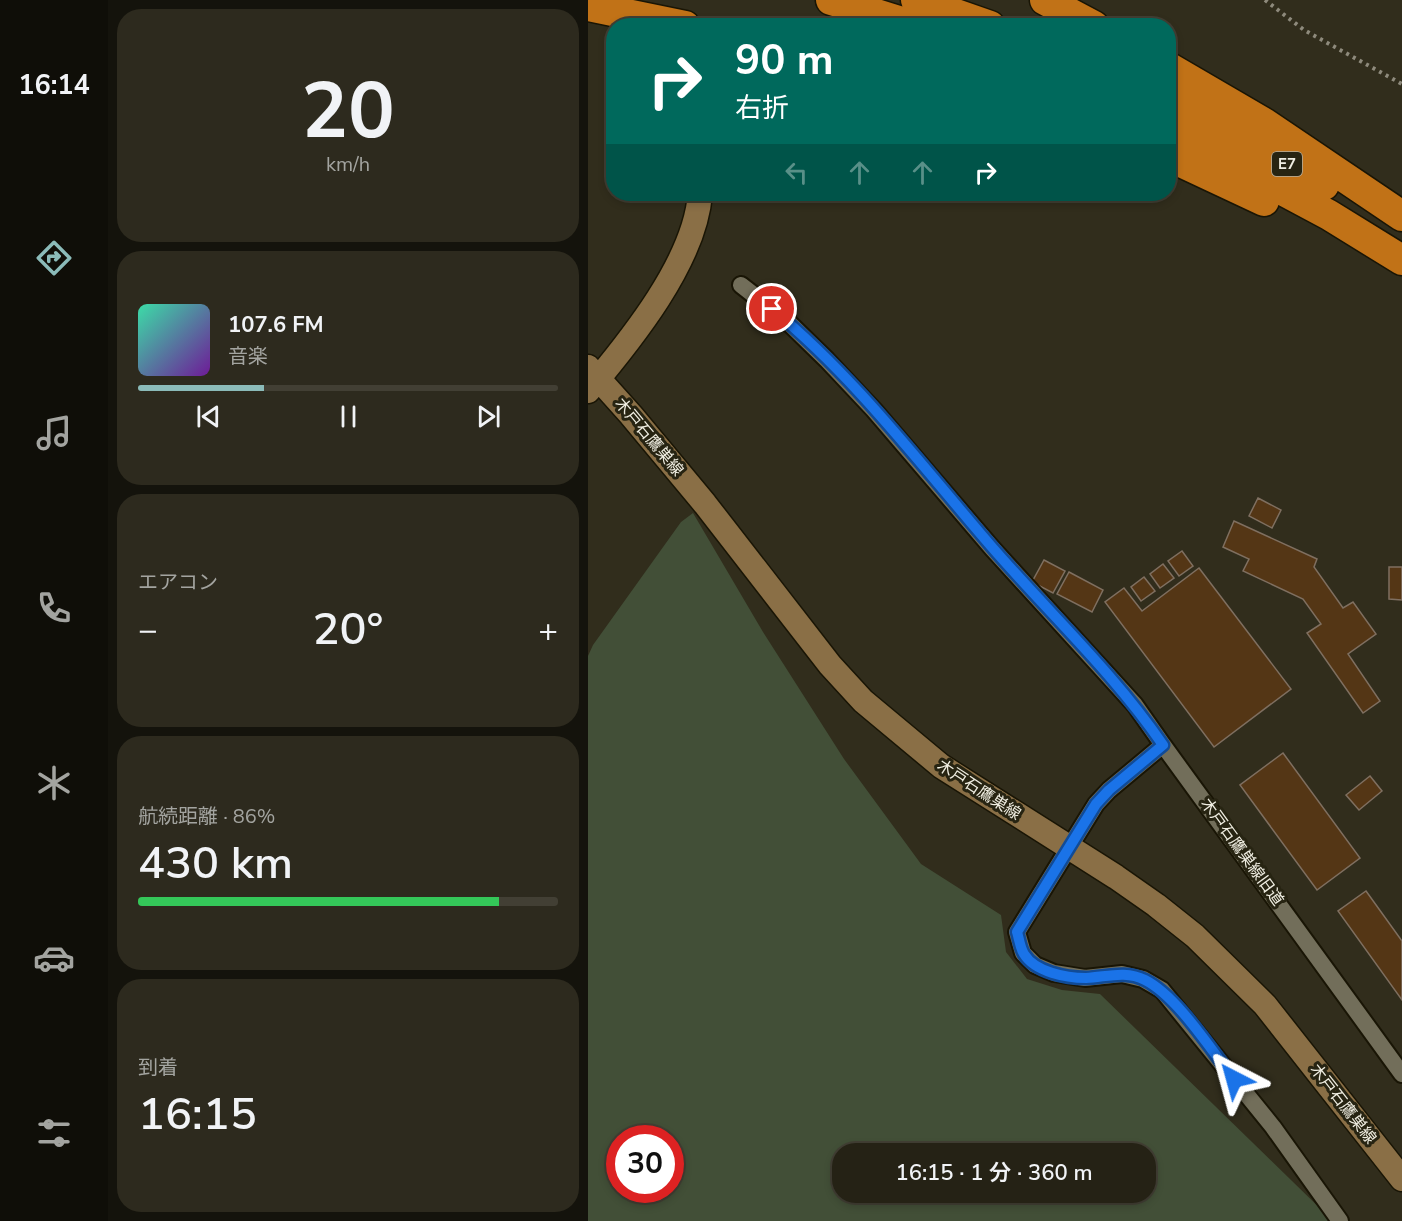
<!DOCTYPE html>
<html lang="ja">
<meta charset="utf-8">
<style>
body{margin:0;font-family:"Nunito Sans","Noto Sans JP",sans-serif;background:#2d2a1e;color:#f1f3f6;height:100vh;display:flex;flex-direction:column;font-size:22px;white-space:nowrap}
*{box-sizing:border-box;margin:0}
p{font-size:20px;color:#a3a4a0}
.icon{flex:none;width:33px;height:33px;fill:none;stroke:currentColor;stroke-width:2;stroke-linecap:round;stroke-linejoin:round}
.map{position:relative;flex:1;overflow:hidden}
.panel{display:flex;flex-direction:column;gap:9px;padding:9px;background:#14130c;width:480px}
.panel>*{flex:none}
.guide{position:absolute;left:18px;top:18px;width:570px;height:183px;border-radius:24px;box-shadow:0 3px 9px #0003,0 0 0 2px #423f34;background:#00695c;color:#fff;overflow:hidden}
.speed{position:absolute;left:18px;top:1125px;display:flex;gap:12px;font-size:30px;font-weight:700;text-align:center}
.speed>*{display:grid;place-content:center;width:78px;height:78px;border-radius:50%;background:#252215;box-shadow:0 3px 9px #0003,0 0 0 2px #423f34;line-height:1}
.speed .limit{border:9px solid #d22;background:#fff;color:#111}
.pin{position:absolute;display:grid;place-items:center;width:51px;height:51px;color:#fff;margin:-26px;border:3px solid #fff;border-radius:50%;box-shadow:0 2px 6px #0007}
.me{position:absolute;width:66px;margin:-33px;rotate:321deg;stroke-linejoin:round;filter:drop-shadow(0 0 4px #0008)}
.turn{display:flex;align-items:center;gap:21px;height:126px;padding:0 30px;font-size:27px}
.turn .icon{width:78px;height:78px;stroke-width:2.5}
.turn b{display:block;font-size:42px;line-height:51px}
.lanes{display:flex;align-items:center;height:57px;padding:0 30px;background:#0003;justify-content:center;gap:30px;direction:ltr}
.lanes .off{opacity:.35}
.big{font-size:45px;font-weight:600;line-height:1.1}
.panel .tile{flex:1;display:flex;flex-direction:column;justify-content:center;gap:9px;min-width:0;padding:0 21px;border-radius:24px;background:#2d2a1e}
.panel .dial{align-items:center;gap:0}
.dial b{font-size:78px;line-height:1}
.song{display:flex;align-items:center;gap:18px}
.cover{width:72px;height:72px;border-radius:9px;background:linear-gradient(135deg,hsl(160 70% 55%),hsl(280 70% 35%))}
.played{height:6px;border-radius:3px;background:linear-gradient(90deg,#8bbbb9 30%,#423f34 30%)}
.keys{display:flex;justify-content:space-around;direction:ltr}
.heat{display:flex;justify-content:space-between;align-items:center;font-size:33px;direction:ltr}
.charge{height:9px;border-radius:4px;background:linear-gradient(90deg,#34c759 86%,#423f34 0)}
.trip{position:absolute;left:244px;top:1143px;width:324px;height:60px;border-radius:24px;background:#252215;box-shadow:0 3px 9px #0003,0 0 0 2px #423f34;font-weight:600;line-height:60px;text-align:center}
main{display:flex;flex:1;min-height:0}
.tabs{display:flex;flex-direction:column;width:108px;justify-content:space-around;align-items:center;background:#0f0e08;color:#a3a4a0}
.tabs .icon{width:42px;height:42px}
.tabs .active{color:#8bbbb9}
.tabs b{font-size:27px;color:#f1f3f6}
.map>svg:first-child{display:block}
.green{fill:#424f37;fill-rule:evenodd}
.building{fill:#543615;stroke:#7f6f60;stroke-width:1.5}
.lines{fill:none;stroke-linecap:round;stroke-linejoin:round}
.street-casing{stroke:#191505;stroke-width:20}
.secondary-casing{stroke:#191505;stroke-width:27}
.highway-casing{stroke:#191505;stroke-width:33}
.path{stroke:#8e8a7c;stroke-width:4;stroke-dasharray:3 4.5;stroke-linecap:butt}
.street{stroke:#726e5a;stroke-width:16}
.secondary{stroke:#8a6f46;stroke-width:24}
.highway{stroke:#c17217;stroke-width:30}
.route-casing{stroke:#114b97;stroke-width:15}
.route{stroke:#1a73e8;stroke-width:10}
.labels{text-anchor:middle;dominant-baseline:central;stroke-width:6;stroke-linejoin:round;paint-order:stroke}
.shield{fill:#272412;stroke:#b4b1a4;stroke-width:1.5}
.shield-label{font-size:15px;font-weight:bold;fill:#f0eee2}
.street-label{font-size:16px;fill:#f0eee2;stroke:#272412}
</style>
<main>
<nav class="tabs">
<b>16:14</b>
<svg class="icon active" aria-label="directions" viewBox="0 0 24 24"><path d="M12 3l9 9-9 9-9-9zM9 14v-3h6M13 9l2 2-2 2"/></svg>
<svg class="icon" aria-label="music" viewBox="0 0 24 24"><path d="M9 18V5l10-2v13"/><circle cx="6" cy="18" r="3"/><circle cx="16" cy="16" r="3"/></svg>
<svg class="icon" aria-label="phone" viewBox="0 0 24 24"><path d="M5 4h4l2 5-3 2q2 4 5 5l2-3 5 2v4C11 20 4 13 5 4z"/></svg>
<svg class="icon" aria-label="climate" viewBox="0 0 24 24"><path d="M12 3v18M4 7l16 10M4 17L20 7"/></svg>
<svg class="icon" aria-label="car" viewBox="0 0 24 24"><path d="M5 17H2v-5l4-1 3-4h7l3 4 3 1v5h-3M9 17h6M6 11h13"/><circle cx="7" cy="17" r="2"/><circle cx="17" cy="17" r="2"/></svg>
<svg class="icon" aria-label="filters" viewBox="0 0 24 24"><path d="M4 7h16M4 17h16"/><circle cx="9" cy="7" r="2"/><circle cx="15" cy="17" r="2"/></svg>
</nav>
<section class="panel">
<div class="tile dial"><b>20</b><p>km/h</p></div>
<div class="tile">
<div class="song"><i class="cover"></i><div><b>107.6 FM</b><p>音楽</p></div></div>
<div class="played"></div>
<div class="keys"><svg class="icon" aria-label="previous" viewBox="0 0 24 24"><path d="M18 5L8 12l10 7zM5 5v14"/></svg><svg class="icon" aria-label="pause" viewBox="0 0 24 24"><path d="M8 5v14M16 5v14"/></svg><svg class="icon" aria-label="next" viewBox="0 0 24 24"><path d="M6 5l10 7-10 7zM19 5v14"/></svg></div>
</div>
<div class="tile"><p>エアコン</p>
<div class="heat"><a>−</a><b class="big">20°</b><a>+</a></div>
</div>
<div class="tile"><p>航続距離 · 86%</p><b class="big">430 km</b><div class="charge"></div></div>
<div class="tile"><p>到着</p><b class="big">16:15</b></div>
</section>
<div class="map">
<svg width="814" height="1221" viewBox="0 0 814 1221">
<rect width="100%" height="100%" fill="#312d1c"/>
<!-- green -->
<path class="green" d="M105 513 175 632 256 759 333 864 413 915 418 952 439 979 474 990 512 994 745 1221H0V656L5 645 93 522ZM32 1138H82V1190H32ZM255 1154H558V1192H255Z"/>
<!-- building -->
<path class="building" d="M670 498 693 510 684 528 661 516Z
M646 521 729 559 726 567 755 608 765 602 788 634 760 654 792 701 775 713 719 633 733 624 715 599 655 571 661 559 635 547Z
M594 551 605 566 591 576 580 561Z
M456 560 477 571 465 593 444 582Z
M575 564 586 578 572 588 562 574Z
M801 567H814V600L801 599Z
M611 568 703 689 626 747 517 602 536 588 554 611Z
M481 572 515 590 504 612 469 594Z
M556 577 567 591 553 601 543 587Z
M695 753 772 858 729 890 652 785Z
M782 776 794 791 771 810 758 795Z
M778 891 814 941V1000L750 911Z"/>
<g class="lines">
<defs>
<path id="street" d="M153 285 199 321 239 360 286 410 404 548 547 705 575 745
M752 1221 685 1127 574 990 555 979 534 974 497 978 466 973 447 965 435 953 429 932 508 804 521 790 575 745 814 1074"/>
<path id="secondary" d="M0 367 43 415 117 504 242 665 275 701 353 766 528 877 568 905 607 936 677 1005 814 1179
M0 391C43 340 107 261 112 194"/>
<path id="highway" d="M243 0 327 26
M328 0 402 26
M457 0 506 26
M0 6 97 26
M580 67 676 123 814 216
M580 102 632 127 736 185
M580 129 741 215 814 260
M580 156 676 201"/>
</defs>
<!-- street casing -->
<use href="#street" class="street-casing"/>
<!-- secondary casing -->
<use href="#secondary" class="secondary-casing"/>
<!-- highway casing -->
<use href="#highway" class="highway-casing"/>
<!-- path -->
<path class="path" d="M677 0 716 30 814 84"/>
<!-- street -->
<use href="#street" class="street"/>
<!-- secondary -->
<use href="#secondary" class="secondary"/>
<!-- highway -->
<use href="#highway" class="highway"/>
</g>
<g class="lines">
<defs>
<path id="route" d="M184 309C267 377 333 465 403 546 460 612 525 672 575 745L521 790 508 804 429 932C431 938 432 948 436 954 447 972 478 978 498 978 519 977 537 970 557 980 589 996 623 1050 646 1079"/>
</defs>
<!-- route casing -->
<use href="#route" class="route-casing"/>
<!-- route -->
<use href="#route" class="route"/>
</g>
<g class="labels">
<!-- shield labels -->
<rect class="shield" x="684" y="152" width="30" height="24" rx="4.5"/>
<g class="shield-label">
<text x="699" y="164">E7</text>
</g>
<!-- street labels -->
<g class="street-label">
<text transform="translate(61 437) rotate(50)">木戸石鷹巣線</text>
<text transform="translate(391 790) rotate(33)">木戸石鷹巣線</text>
<text transform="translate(654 852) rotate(54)">木戸石鷹巣線旧道</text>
<text transform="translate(755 1104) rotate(52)">木戸石鷹巣線</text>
</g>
</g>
</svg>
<div class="speed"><div class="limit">30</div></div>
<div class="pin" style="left:184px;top:309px;background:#d93025"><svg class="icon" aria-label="arrive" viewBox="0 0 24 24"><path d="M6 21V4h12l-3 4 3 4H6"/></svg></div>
<svg class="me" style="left:646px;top:1079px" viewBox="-20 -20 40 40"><path d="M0-17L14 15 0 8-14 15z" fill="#1a73e8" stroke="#fff" stroke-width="4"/></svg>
<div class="trip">16:15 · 1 分 · 360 m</div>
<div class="guide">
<div class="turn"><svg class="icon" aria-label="right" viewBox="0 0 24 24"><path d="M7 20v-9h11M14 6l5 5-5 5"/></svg><div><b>90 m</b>右折</div></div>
<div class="lanes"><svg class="icon off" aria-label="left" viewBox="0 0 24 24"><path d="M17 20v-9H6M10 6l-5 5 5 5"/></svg><svg class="icon off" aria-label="ahead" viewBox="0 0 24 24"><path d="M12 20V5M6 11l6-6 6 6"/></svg><svg class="icon off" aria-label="ahead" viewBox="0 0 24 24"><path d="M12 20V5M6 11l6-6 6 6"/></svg><svg class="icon" aria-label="right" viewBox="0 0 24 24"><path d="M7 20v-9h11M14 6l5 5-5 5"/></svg></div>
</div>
</div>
</main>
